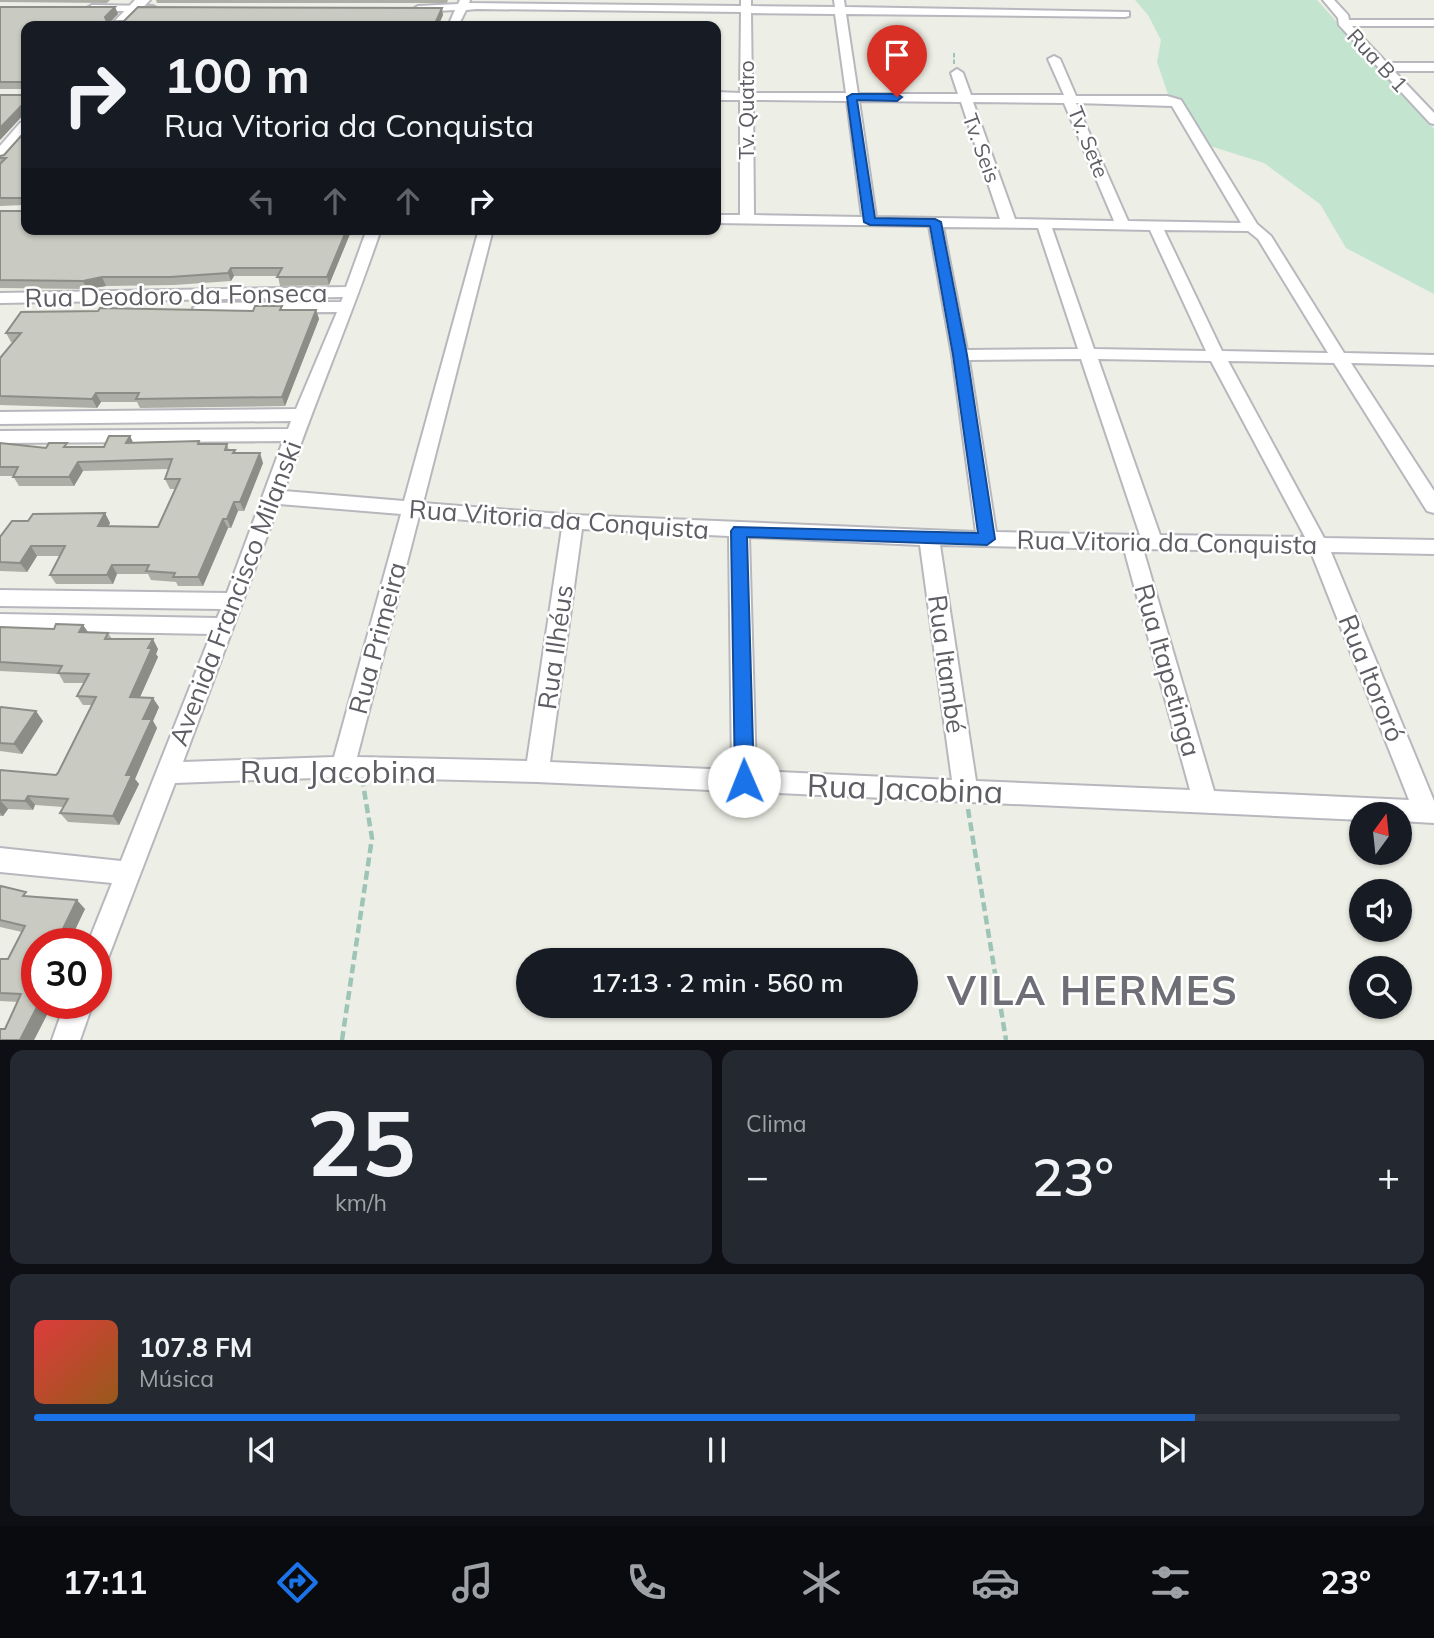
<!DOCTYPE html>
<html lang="pt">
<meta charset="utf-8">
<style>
body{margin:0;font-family:Mulish,sans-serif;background:#242831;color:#f1f3f6;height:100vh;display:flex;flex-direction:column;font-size:26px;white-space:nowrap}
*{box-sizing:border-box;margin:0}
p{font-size:23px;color:#9ea1a6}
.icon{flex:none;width:38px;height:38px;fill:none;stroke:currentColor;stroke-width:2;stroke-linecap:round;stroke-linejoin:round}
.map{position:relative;height:1040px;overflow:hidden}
.details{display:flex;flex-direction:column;gap:10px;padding:10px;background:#0d0f14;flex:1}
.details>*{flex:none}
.banner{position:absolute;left:21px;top:21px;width:700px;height:214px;border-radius:14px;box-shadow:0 2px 5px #0004;background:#171b24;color:#f1f3f6;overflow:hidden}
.needle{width:46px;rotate:15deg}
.buttons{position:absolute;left:1349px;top:802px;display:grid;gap:14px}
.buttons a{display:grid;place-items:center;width:63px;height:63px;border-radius:50%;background:#171b24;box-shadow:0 2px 5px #0004;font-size:35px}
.speed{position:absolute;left:21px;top:928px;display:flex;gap:14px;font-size:35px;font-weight:700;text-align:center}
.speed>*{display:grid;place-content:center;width:91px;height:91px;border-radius:50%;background:#171b24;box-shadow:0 2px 5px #0004;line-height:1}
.speed .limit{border:10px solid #d22;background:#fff;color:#111}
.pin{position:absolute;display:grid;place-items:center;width:60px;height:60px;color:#fff;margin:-72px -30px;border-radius:50% 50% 50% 0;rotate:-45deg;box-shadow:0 0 7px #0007}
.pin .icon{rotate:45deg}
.me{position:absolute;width:77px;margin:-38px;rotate:359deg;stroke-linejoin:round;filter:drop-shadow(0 0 5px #0008)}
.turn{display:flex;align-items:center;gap:24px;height:147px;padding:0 28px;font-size:32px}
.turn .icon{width:91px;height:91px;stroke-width:2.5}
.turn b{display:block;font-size:49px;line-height:60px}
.lanes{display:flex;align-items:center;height:66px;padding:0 28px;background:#0003;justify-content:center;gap:35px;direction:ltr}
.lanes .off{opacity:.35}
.big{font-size:52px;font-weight:600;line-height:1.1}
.details .card{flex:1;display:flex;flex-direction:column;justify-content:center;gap:10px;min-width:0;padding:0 24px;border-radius:14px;background:#242831}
.details .dial{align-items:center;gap:0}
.dial b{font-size:91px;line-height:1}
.song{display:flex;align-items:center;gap:21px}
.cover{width:84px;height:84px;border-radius:10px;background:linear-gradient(135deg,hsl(0 70% 55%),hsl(30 70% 35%))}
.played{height:7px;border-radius:4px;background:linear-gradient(90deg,#1a73e8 85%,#363941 85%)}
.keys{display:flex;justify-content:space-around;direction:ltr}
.heat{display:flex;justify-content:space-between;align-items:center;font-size:38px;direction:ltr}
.details .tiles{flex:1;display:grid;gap:10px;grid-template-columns:1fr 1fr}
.card:last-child{grid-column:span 2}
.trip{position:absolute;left:516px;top:948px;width:402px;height:70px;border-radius:35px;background:#171b24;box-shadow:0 2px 5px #0004;font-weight:600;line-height:70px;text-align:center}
.tab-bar{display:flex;height:112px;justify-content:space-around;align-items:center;background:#090b0e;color:#9ea1a6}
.tab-bar .icon{width:49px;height:49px}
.tab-bar .active{color:#1a73e8}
.tab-bar b{font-size:32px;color:#f1f3f6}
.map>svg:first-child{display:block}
.green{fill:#c3e4cf}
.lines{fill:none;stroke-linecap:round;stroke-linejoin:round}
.street-casing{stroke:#b7b7be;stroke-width:4}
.secondary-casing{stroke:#babac2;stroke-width:4}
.path-far1{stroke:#9dc4b7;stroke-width:2;stroke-dasharray:4.5 2;stroke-linecap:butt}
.path{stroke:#9dc4b7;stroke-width:4.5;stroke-dasharray:9 4.5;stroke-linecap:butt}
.street{fill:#fff;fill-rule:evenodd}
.secondary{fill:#fff;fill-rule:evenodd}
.wall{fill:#adaea6}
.shaded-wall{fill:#8d8d87}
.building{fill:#c9cac1;stroke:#8d8d87;stroke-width:2}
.route{fill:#1a73e8;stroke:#114b97;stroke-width:2}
.labels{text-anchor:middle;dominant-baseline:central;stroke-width:5;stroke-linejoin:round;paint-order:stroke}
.far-street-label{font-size:21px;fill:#5d5d64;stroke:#fff}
.street-label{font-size:26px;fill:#5d5d64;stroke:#fff}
.near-street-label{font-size:32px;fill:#5d5d64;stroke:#fff}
.near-district-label{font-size:40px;font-weight:bold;letter-spacing:2px;fill:#6e6f76;stroke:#fff}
</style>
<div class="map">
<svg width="1434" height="1040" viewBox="0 0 1434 1040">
<rect width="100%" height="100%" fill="#edeee5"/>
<!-- green -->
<path class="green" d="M1135 0H1317L1434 129V294L1346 248 1320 204 1264 163 1191 140 1172 106 1157 62 1161 40 1148 15Z"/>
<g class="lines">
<defs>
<path id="street" d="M460 0H470L469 3 741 6V0H751V6L835 7 834 0H844L845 7 1129 12V16L1125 17 846 14 858 94H958L951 73 957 69 963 73 971 95H1064L1048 59 1054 56 1060 59 1076 96H1167L1181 100 1257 224 1271 236 1344 353 1434 355V365L1351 363 1434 491V513L1427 511 1334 363 1228 361 1324 538 1434 540V554L1331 552 1434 801V823L1400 821V814H1362V820L537 782 343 777 175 783 105 966 96 970V943H88L112 883 0 872V848L121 861 211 634 0 630V614L217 618 221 609 0 606V590L227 593 283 441 0 443V431L288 429 291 421 0 424V412L296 409 337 312 201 313 193 308 201 303 341 302 343 297 0 303V293L346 287 367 229H381C351 318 314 403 284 491L404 501 479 229H493L423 503 573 515 976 532 952 355 929 226 716 223V215H740V100H716V92L740 93 741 12 477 9 466 10 458 26H448L455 10 418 12 413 9 418 6 458 4ZM751 13 835 14 846 93H752ZM753 100 847 101 862 217 754 215ZM859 101 961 102 1000 219 876 217ZM973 102 1064 103 1114 221 1015 219ZM1076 103 1172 106 1241 223 1128 221ZM943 227 1038 228 1078 349 967 350ZM1052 228 1150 230 1206 351 1094 349ZM1164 230 1248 231 1258 239 1328 353 1222 351ZM1081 359 1140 535 996 532 969 360ZM1098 359 1211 361 1305 537 1160 535ZM279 504 401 514 334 757 183 762ZM419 516 562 528 527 761 357 757ZM582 529 729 536 732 770 550 762ZM749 537 920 545 952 780 756 771ZM940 545 1124 549 1190 790 976 781ZM1143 549 1311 552 1409 800 1214 791Z
M1323 0H1334L1348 15 1349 20H1434V26H1352L1387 63H1434V71H1394L1434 113V124L1430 123 1339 25 1338 18Z
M92 5 153 6 158 9 153 12 88 10 87 8Z
M65 1003H93L80 1040H52Z"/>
<path id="secondary" d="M135 0H150L125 26H110Z
M26 122V138L6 161 0 162V146L20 123Z"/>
</defs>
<!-- street casing -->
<use href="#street" class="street-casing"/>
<!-- secondary casing -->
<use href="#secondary" class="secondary-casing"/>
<!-- path-far1 -->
<path class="path-far1" d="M954 53V64"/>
<!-- path -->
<path class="path" d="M968 809 1006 1040
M342 1040 372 838 363 784"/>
<!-- street -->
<use href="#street" class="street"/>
<!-- secondary -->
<use href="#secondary" class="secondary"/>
</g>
<!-- wall -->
<path class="wall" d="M0 0H110L107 3 0 2Z
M156 0H448L447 3H157Z
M0 7H115L118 14 111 21 443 15 438 26H26V112L0 140 23 95 24 89H0Z
M21 136 26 229H352L329 285 280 286 278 276H234L231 281 174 285 106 286 87 289 0 288V211H22L25 208 24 205 0 206V156L4 155Z
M316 310 319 319 285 406 140 408 137 402H101L97 408 0 405V358L14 342H11L6 333 253 311Z
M130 436 133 442 199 441 201 444H227L229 450H235L236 453 263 463 244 511H238L231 528H228L203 586H178L176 582 151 580 148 574H117L113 584H56L50 575 60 556H37L27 572 0 571V537L28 521 105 513 110 523 108 526 158 527 176 489H170L165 479 169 469 83 471 74 486H19L13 476H0V443L46 448 104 447Z
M83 625 88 632 108 633 112 639 158 649 156 654 158 657 140 697 159 707 153 721 157 728 135 779 139 784 119 825 68 822 60 813 63 807 35 805 33 810 8 809 3 816H0V770L56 775 58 773 92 705H83L77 696 84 683H64L59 674 0 671V627L54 629Z
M0 709 43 721 22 754 0 751Z
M0 888 31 897 85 909 37 1003H53L34 1040H0L18 1002 0 1001V959H8L22 932 0 927Z"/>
<!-- shaded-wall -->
<path class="shaded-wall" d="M115 7 118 14 108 24 105 17Z
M442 8 443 15 438 26H434Z
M26 101V112L0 140V128Z
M347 229H352L329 285 327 277Z
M231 268 234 276 231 281 228 273Z
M102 277 106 286 87 289 83 281Z
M316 310 319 319 285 406 282 397Z
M96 393 101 402 97 408 92 399Z
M130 436 134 445 126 443Z
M260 453 263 463 244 511 240 502Z
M78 462 83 471 74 486 69 477Z
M234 502 238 511 231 528 227 519Z
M105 513 110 523 104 535 98 526Z
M223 519 228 528 203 586 198 577Z
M31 546 37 556 27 572 20 563Z
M112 565 117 574 113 584 107 575Z
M83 625 89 634 79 632Z
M153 639 158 649 156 654 158 657 136 706 130 697Z
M153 698 159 707 153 721 157 728 135 779 139 784 119 825 113 816 143 719Z
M36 711 43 721 22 754 14 744Z
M28 796 35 805 33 810 25 801Z
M0 800 8 809 3 816 0 813Z
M77 900 85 909 69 943H56Z
M39 1003H53L34 1040H20Z"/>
<!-- building -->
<path class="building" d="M0 7H115L105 17 107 22 124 21 138 7 442 8 434 26H391L392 24H355L353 26H26V101L0 128V95H23L25 85 23 82H0Z
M21 136H26V229H347L327 277H277L282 268H231L228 273 170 277H102L83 281 0 280V211H22L25 208 22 198H0V164L6 158H0V156L4 155Z
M255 306H282L280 310H316L282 397 136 399 139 393H96L92 399 0 396V358L21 333H6L21 312 98 311 100 308 253 311Z
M109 436H130L126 443 199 441 198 444H227L225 450H235L233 453H260L240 502H234L227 519H223L198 577H173L175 573 146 571 149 565H112L107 575H50L65 546H31L20 563 0 562V537L12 521H28L33 514 105 513 98 526 158 527 180 479H165L172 459 78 462 69 477H13L18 467H0V443L46 448 49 443H67L64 447H104Z
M56 624 83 625 79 632 108 633 105 639H153L148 648H152L130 697 153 698 143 719H152L126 775H132L113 816 60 813 68 799 28 796 25 801 0 800V770L56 775 58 773 96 697 77 696 89 674 58 673 62 666 0 662V627L54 629Z
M1 707 36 711 14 744 0 743V709Z
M1 886 26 892 23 896 77 900 56 943H37V1003H39L20 1040H0V1029H5L21 994 0 993V959H8L25 926 0 920V888Z"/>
<!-- route -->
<path class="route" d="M852 94H897L902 97 897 101 857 100 875 218 935 219 941 222 967 355 995 539 987 545 747 537 754 781 751 787 744 790 737 787 735 781 731 531 734 527 978 533 953 355 930 226 870 225 864 222 847 97Z"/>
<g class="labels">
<!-- far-street labels -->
<g class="far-street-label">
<text transform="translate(1378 60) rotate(47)">Rua B 1</text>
<text transform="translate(746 110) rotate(-90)">Tv. Quatro</text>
<text transform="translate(1089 142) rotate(68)">Tv. Sete</text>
<text transform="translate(982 148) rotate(70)">Tv. Seis</text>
</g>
<!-- street labels -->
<g class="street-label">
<text transform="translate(176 295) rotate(-1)">Rua Deodoro da Fonseca</text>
<text transform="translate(559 519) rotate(4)">Rua Vitoria da Conquista</text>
<text transform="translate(1167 542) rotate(1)">Rua Vitoria da Conquista</text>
<text transform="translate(235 593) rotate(-69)">Avenida Francisco Milanski</text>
<text transform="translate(377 638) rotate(-75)">Rua Primeira</text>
<text transform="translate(555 647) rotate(-82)">Rua Ilhéus</text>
<text transform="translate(947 664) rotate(82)">Rua Itambé</text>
<text transform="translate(1168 670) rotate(74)">Rua Itapetinga</text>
<text transform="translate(1372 678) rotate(68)">Rua Itororó</text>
</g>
<!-- near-street labels -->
<g class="near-street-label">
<text x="338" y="771">Rua Jacobina</text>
<text transform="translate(905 788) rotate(2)">Rua Jacobina</text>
</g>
<!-- near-district labels -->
<g class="near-district-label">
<text x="1093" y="990">VILA HERMES</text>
</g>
</g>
</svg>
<div class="buttons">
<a><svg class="needle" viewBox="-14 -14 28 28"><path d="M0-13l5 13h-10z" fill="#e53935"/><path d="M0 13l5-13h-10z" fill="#9ea1a6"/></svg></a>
<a><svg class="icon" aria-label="sound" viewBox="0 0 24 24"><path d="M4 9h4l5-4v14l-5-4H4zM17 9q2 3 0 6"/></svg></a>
<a><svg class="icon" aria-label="search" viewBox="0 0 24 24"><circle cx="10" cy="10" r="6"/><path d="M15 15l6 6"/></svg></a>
</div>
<div class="speed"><div class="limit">30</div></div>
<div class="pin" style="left:897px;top:97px;background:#d93025"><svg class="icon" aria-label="arrive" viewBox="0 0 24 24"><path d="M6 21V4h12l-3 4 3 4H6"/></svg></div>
<svg class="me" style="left:744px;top:781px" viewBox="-20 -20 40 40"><circle r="19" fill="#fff"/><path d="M0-13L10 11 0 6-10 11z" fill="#1a73e8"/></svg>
<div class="trip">17:13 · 2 min · 560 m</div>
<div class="banner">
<div class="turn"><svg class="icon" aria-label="right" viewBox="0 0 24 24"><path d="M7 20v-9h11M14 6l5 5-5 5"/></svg><div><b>100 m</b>Rua Vitoria da Conquista</div></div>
<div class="lanes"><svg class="icon off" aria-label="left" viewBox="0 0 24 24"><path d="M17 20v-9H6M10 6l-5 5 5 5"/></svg><svg class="icon off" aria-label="ahead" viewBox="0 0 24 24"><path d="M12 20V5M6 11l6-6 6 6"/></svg><svg class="icon off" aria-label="ahead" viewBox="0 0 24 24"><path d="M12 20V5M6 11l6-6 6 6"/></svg><svg class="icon" aria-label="right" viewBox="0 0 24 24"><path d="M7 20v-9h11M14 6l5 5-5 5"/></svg></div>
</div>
</div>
<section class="details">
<div class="tiles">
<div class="card dial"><b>25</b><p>km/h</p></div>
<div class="card"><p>Clima</p>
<div class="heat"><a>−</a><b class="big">23°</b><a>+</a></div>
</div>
<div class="card">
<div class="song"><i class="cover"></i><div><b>107.8 FM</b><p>Música</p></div></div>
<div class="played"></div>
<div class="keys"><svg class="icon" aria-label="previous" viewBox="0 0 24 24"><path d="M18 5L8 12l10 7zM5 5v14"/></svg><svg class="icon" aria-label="pause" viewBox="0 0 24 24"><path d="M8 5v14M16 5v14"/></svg><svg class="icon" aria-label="next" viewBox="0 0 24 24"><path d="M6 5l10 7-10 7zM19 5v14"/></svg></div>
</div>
</div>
</section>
<nav class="tab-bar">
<b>17:11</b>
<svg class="icon active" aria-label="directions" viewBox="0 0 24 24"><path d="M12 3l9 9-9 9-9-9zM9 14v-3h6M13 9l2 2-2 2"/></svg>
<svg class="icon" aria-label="music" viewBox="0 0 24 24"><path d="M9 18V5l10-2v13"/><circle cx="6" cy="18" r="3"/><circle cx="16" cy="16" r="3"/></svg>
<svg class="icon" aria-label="phone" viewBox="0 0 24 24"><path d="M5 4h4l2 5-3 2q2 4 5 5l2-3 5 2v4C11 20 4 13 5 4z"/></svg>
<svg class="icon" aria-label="climate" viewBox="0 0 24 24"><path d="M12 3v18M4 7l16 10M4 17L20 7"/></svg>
<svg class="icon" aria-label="car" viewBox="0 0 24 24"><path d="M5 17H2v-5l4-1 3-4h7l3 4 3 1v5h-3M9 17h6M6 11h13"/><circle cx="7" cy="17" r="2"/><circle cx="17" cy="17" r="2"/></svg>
<svg class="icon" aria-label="filters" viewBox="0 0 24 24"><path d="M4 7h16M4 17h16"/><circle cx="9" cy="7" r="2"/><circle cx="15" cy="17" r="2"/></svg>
<b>23°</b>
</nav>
